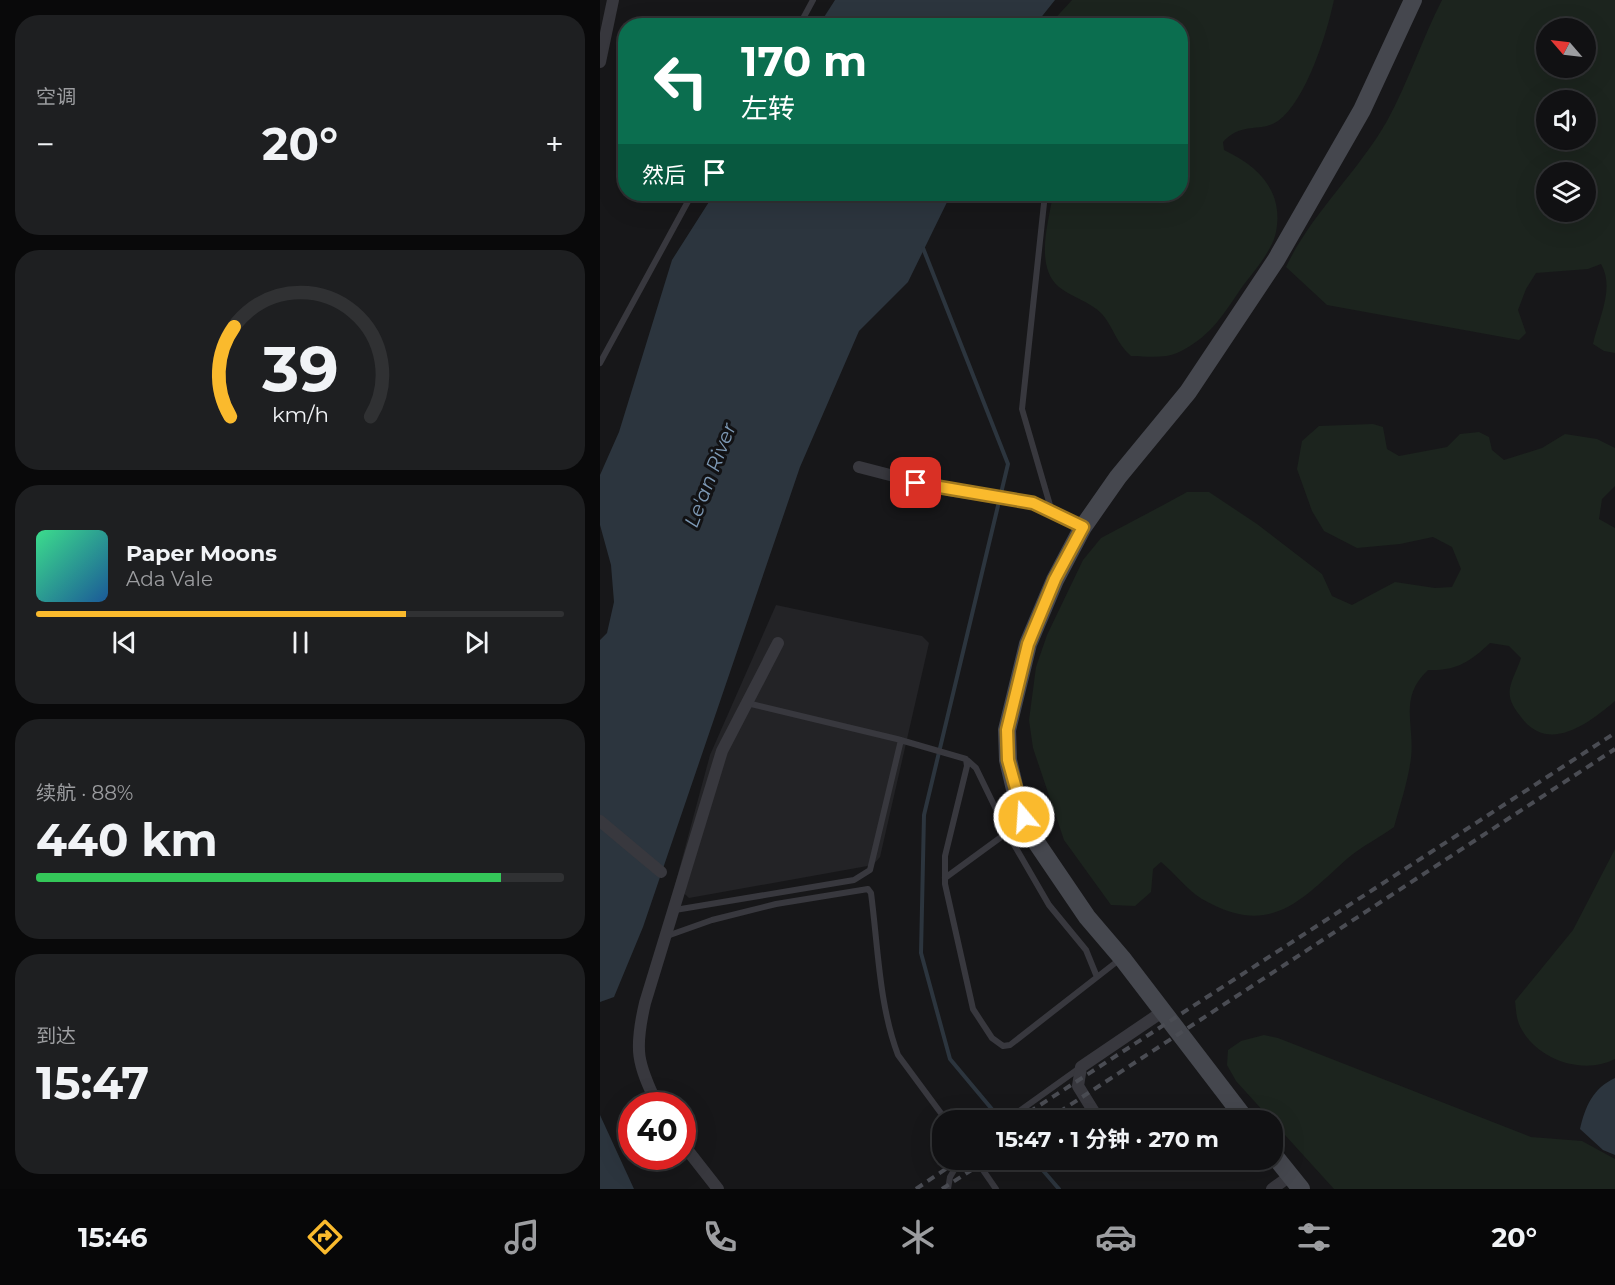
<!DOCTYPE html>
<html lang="zh">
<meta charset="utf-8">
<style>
body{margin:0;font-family:Montserrat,"Noto Sans SC",sans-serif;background:#1e1f21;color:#f1f3f6;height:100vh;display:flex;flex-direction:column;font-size:22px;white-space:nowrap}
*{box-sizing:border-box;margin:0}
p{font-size:20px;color:#9c9da0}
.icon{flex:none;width:33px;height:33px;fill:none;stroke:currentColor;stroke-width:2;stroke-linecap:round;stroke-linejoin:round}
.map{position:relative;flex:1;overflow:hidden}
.sheet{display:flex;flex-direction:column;gap:15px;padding:15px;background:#09090a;width:600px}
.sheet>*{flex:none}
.top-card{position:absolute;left:18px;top:18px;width:570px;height:183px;border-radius:24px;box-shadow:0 6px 24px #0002,0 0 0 2px #303133;background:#0b6e4f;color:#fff;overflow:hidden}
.needle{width:39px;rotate:298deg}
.fabs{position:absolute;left:936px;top:18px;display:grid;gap:12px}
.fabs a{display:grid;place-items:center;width:60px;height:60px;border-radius:50%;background:#111113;box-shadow:0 6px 24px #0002,0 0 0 2px #303133;font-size:30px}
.speed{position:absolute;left:18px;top:1092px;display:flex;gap:12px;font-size:30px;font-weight:700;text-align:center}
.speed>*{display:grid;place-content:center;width:78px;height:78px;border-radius:50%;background:#111113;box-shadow:0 6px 24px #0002,0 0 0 2px #303133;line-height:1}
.speed .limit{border:9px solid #d22;background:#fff;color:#111}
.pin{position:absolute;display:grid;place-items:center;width:51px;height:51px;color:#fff;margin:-26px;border-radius:12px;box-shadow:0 3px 9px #0006}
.me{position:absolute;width:66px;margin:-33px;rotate:342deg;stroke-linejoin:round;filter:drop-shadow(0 0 4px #0008)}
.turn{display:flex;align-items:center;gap:21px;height:126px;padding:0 24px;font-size:27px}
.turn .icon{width:78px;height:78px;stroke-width:2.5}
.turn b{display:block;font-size:42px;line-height:51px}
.then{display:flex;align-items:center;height:57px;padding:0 24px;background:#0003;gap:12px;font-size:22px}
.big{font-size:45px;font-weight:700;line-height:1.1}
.sheet .card{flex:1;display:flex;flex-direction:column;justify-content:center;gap:9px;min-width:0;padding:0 21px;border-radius:24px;background:#1e1f21}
.sheet .dial{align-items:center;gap:0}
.dial svg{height:156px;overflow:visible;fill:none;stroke:#303133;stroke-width:7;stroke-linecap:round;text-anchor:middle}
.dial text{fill:#f1f3f6;stroke:none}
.song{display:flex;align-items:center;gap:18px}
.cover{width:72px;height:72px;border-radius:9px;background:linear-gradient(135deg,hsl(150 70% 55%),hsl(210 70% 35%))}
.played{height:6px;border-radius:3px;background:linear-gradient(90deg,#faba2d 70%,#303133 70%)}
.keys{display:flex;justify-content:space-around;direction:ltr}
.heat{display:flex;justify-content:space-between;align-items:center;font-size:33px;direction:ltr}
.charge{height:9px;border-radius:4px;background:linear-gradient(90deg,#34c759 88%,#303133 0)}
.trip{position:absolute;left:332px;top:1110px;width:351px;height:60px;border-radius:24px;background:#111113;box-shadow:0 6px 24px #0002,0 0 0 2px #303133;font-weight:700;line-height:60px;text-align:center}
.menu{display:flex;height:96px;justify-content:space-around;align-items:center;background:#070708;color:#9c9da0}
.menu .icon{width:42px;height:42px}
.menu .on{color:#faba2d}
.menu b{font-size:27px;color:#f1f3f6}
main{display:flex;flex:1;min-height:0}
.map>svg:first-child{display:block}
.built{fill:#232326}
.green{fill:#1c241e;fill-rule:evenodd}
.water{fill:#2c353e}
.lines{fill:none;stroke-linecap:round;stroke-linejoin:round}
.stream{stroke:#2c353e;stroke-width:4}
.lane{stroke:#38383e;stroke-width:6}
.street{stroke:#38383e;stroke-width:12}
.secondary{stroke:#45474e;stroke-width:18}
.rail{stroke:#4a4c53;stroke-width:4;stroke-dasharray:8 6;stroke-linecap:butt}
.route-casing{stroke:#a2791d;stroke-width:15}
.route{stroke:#faba2d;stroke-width:10}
.labels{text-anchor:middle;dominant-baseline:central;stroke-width:6;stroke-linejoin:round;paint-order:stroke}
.water-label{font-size:20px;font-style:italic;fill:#7e9ab6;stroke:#121214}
</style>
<main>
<section class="sheet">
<div class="card"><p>空调</p>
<div class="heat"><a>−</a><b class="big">20°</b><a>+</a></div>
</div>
<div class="card dial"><svg viewBox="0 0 100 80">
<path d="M14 69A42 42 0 1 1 86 69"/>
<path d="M14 69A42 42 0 0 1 16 23" stroke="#faba2d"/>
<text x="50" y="56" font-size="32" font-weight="700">39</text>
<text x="50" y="72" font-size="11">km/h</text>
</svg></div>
<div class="card">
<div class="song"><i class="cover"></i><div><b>Paper Moons</b><p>Ada Vale</p></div></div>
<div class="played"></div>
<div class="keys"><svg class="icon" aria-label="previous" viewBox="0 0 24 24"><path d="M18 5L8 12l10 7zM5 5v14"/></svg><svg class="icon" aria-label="pause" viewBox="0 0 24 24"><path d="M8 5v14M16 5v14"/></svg><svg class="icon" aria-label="next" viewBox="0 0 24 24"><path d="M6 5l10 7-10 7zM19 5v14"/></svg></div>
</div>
<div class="card"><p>续航 · 88%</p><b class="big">440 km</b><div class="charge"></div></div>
<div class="card"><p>到达</p><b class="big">15:47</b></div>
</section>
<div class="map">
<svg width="1015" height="1189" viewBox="0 0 1015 1189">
<rect width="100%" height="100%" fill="#171719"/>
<!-- built -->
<path class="built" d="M176 605 322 636 329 643 280 857 273 865 89 898 75 885 110 755Z"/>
<!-- green -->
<path class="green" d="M472 0H734C727 33 706 101 678 121 660 133 642 121 623 142L624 150C658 166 684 191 676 232 672 252 652 273 640 290 621 318 609 338 577 353 564 359 545 356 531 356 516 343 514 328 502 314 491 302 471 297 459 287 434 266 449 221 453 194H580V26L449 25Z
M842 0H1015V353L1004 351 993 344C999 317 1015 288 1001 264L988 269 936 273 926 289 918 310 926 333 919 340 727 305 686 267C711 214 758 172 787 121 808 83 822 39 842 0ZM946 28H986V68H946ZM946 100H986V140H946ZM946 172H986V212H946Z
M773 424 783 427 787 449 799 456 847 447 860 434 879 432 889 437 892 450 904 460 942 448 965 434 997 439 1015 448V486L1002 499 999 519 1015 528V701C988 724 948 754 921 717 914 708 908 700 910 688 912 678 918 668 921 658L909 646 890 643C870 662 856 671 828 670 798 698 815 724 811 758 808 781 800 805 794 827 779 838 762 846 748 858 699 902 670 938 602 899 587 890 575 873 561 862L553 869 551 892 535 906 511 905 464 840 433 748 429 720 436 667 447 635 483 560 501 538 567 503 587 492H609L657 524 722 574 732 596 752 605 795 582 835 588 852 587 861 569 852 547 833 537 800 544 757 548 724 531 712 511 697 469 702 441 719 426Z
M1015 849V1059C982 1076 934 1059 919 1024 916 1017 916 1008 915 1001L973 930Z
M664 1035 678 1038 931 1137 982 1141 1015 1159V1189H734L636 1081 627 1065 628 1050 641 1041Z"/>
<!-- water -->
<path class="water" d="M235 0H455L435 25H219Z
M114 194H351L308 282 259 331 200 467 43 927 14 997 0 1002V640L7 633 14 602 11 565 0 525V475L19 432 72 260Z
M1015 1078V1155L1003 1150 980 1129C985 1107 993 1088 1015 1078Z
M0 1115 34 1189H0Z"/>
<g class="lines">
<!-- stream -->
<path class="stream" d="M323 248 408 464 324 815 321 953 350 1059 401 1120
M434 1160 459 1189"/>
<!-- lane -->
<path class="lane" d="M199 26 213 0
M445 194 422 409 452 512
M0 363 92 194
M147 703 297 739 366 759 367 766 345 856V884L373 1009 392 1038 403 1046 410 1045 519 960
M366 759 376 768 409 836 449 905 486 950 497 977
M345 878 408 832
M75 910 254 880 270 870 301 740
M67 936 112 920 176 904 268 889 271 893C278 946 279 1005 298 1055L346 1120
M407 1120 481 1067
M376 1160 396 1189
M348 1189 350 1177 360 1160"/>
<!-- street -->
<path class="street" d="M0 62 13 0
M259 467 348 490 433 503 483 527
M0 821 61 872
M58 1106C37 1063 34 1050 45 1003L122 751 178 643
M499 1120 478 1086 481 1067 562 1012
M82 1143 118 1189
M672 1189 690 1176"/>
<!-- secondary -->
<path class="secondary" d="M646 1120 522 958 487 917 432 836 417 798 408 760 407 730 428 644 455 580 483 527 518 477 588 392 676 260 762 110 813 0
M672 1153 701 1189"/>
<!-- rail -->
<path class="rail" d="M417 1120 1015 733
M447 1120 1015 749
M316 1189 359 1160
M342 1189 387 1160"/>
</g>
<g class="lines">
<defs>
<path id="route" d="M316 483 433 503 483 527 455 579 428 644 407 730 408 760 424 817"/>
</defs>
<!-- route casing -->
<use href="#route" class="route-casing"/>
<!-- route -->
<use href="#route" class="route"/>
</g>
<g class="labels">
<!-- water labels -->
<g class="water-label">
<text transform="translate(110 475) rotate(-69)">Le'an River</text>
</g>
</g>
</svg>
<div class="fabs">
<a><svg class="needle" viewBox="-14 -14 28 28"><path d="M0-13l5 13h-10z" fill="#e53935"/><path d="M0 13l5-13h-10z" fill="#9c9da0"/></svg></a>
<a><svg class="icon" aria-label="sound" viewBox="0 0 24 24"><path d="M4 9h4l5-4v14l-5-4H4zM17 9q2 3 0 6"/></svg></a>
<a><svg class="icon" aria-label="layers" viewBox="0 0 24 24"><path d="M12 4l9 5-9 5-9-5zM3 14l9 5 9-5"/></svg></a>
</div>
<div class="speed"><div class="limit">40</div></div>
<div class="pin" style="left:316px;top:483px;background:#d93025"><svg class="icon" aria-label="arrive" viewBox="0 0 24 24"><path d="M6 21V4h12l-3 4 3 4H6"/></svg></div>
<svg class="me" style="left:424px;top:817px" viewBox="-20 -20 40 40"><circle r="17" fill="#faba2d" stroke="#fff" stroke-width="3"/><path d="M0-11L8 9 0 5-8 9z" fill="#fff"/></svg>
<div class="trip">15:47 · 1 分钟 · 270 m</div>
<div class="top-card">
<div class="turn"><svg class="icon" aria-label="left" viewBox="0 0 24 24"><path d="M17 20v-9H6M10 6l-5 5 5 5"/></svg><div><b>170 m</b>左转</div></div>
<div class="then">然后<svg class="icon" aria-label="arrive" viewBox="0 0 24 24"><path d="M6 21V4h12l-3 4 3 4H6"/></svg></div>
</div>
</div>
</main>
<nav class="menu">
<b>15:46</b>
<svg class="icon on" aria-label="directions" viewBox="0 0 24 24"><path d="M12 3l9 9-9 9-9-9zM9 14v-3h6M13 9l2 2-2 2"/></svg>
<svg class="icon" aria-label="music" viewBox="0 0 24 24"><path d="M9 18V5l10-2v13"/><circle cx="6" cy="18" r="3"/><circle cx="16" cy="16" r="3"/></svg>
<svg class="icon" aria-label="phone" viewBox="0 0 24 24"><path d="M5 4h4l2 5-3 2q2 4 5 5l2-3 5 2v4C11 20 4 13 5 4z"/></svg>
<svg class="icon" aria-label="climate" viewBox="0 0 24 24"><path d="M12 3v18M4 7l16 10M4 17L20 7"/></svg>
<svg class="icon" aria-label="car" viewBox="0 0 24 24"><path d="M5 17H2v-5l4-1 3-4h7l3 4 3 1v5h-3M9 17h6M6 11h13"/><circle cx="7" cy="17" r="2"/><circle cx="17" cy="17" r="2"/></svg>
<svg class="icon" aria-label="filters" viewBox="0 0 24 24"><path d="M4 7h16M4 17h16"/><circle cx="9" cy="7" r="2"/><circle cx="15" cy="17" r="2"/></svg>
<b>20°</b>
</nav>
